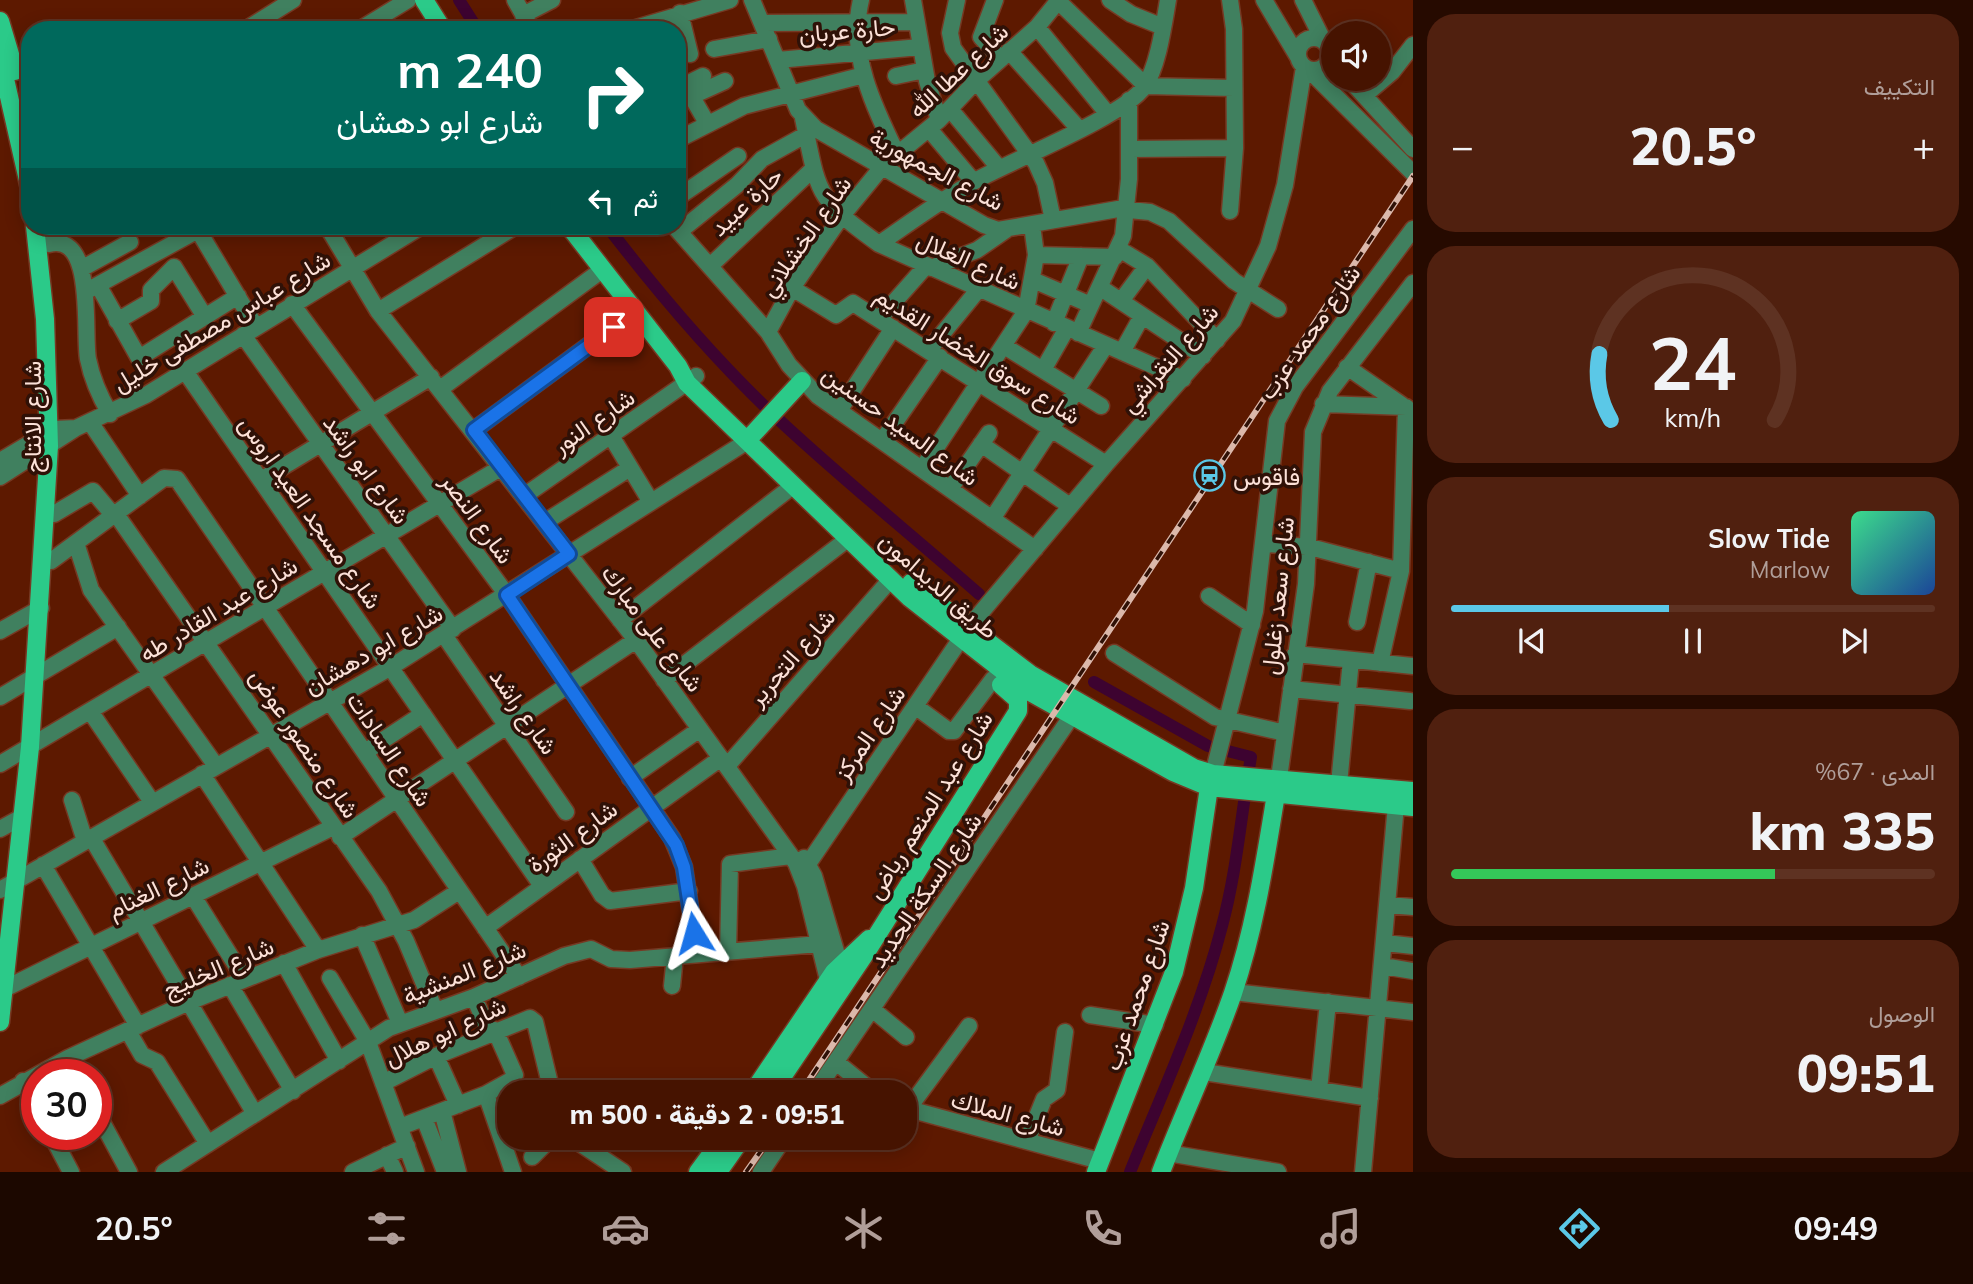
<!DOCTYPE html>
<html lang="ar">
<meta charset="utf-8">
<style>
body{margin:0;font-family:Mulish,Vazirmatn,sans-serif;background:#50200f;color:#f1f3f6;direction:rtl;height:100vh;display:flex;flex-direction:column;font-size:26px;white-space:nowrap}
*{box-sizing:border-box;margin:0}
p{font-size:23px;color:#b09e99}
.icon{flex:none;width:38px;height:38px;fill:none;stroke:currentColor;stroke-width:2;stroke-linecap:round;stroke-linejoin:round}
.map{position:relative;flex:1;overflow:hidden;direction:ltr}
.sheet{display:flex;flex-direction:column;gap:14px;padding:14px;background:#260a00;width:560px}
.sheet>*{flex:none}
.guide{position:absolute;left:21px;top:21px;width:665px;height:214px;border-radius:28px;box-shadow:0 4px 18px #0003,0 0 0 2px #5e3222;direction:rtl;background:#00695c;color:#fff;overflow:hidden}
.tools{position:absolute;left:1321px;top:21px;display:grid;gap:14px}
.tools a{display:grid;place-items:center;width:70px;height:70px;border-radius:50%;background:#461300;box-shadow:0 4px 18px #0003,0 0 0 2px #5e3222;font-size:35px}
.speed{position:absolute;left:21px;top:1059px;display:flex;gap:14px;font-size:35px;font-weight:700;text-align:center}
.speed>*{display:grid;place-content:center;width:91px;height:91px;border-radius:50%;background:#461300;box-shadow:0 4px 18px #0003,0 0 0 2px #5e3222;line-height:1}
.speed .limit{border:10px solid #d22;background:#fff;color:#111}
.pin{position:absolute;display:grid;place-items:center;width:60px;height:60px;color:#fff;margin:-30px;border-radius:14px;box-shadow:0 4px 10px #0006}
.me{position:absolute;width:77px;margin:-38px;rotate:352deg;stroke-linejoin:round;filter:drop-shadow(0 0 5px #0008)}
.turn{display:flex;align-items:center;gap:24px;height:147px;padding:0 28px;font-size:32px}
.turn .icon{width:91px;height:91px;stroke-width:2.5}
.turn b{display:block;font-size:49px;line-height:60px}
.then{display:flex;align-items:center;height:66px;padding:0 28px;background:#0003;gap:14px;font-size:26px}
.big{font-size:52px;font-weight:800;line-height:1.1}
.sheet .widget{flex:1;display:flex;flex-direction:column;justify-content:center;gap:10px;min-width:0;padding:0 24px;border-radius:28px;background:#50200f}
.sheet .dial{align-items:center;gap:0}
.dial svg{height:182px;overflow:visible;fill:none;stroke:#5e3222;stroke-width:7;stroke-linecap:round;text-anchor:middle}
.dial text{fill:#f1f3f6;stroke:none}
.song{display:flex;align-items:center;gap:21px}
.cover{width:84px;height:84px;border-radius:10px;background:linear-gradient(135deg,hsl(150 70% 55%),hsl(220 70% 35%))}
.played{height:7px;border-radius:4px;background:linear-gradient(90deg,#5bc8e7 45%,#5e3222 45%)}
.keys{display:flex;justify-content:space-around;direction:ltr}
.heat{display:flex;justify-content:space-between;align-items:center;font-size:38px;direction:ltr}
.charge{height:10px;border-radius:5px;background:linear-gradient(90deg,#34c759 67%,#5e3222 0)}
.trip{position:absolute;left:497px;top:1080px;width:420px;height:70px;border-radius:28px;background:#461300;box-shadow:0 4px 18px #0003,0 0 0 2px #5e3222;font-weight:800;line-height:70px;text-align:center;direction:rtl}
.menu{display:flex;height:112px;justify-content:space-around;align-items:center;background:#1c0800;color:#b09e99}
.menu .icon{width:49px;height:49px}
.menu .on{color:#5bc8e7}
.menu b{font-size:32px;color:#f1f3f6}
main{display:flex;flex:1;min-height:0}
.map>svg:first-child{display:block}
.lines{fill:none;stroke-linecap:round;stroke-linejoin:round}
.canal{stroke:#3d0330;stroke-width:12}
.minor-casing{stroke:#763923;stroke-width:19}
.major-casing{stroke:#763923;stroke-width:21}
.minor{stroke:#40805f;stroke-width:16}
.major{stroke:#2bca89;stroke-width:18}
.rail-casing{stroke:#dbb8ab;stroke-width:6}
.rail{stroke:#2f1107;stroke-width:3.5;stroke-dasharray:10;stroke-linecap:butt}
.route-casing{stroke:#114b97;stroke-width:18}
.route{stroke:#1a73e8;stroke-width:12}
.labels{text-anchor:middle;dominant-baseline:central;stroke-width:7;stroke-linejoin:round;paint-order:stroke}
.street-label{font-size:24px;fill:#fce1d8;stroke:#2f1107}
.poi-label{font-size:24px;fill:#fce1d8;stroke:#2f1107;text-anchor:start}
</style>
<main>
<section class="sheet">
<div class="widget"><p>التكييف</p>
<div class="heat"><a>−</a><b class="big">20.5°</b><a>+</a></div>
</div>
<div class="widget dial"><svg viewBox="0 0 100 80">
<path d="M14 69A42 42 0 1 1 86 69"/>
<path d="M14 69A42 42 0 0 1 9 40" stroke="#5bc8e7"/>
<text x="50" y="56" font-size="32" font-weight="700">24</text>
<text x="50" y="72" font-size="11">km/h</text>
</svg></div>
<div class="widget">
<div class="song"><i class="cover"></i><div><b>Slow Tide</b><p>Marlow</p></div></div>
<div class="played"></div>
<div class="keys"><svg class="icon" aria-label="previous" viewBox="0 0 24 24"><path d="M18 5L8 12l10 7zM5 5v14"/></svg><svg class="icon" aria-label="pause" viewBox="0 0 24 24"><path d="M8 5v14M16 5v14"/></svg><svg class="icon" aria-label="next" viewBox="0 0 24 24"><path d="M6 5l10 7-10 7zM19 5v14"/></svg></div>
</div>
<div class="widget"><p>المدى · 67%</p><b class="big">335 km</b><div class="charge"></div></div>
<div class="widget"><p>الوصول</p><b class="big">09:51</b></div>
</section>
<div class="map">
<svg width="1413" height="1172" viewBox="0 0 1413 1172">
<rect width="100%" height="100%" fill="#5d1900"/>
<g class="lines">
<!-- canal -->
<path class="canal" d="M459 0 478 30
M607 226C659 294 714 359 777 418 842 479 912 535 979 594
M1094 682 1208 746 1251 757C1241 814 1237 871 1222 926 1200 1011 1163 1091 1130 1172"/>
<defs>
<path id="minor" d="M515 0 532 30
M752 0 798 110 816 129 984 225 998 230 1118 209 1150 212 1169 221 1234 281 1278 309
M861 0C848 54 874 107 897 154
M913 0 927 81 939 120
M957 0 950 33 953 48 1036 163 1045 183 1053 220
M995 0 981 37 1001 59
M1110 0 1131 14 1163 27
M1230 0 1234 29 1235 148 1230 211
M1264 0 1298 57
M1303 0 1324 42
M1058 1 1146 86 1234 88
M680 13 690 54
M523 15 552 0
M763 23 916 22
M1037 27 1107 113
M245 30 293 0
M359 30 408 0
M629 30 730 0
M1298 54a16 16 0 1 1 32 0a16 16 0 1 1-32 0Z
M714 49 769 39
M1009 51 1079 129
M778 60 920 47
M1309 70 1413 173
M896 76 925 70
M1349 79 1413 149
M685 85 707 123
M677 89 703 76
M1365 95 1392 72 1413 45
M692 96 725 81
M950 109 999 168
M803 118C819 194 814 197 879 244L1183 379
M929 129 973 181
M677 140 744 106 864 75
M1130 149 1235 148
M677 198 738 156
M327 226 378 311 636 640 796 863 805 886 828 980 833 986
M674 226 768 332 789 365 818 396 1035 549
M680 231 737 185 762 159 807 134
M49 244C96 232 83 333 88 359 92 379 100 397 110 414
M879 244C911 222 943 198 977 180 1013 160 1124 116 1144 87 1158 68 1164 23 1168 0
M1119 249 1147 266 1217 340
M1036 255 1115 257
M710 266 813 169
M931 268 977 250 1006 230
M81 269 130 242
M1033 280 1091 305
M98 285 139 358 238 296
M792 288 836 315 853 303 1106 464
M1101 288 1203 356
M85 292 198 230 256 327
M1121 301 1147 266
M292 304 507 595 672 838 684 867 697 954
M378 311 516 226
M879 319 926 266
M117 321 151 301V290L174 267 205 317
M1054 323 1081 256
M768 332 792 288 841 217 882 167 939 120 976 81 1037 27 1059 0
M1078 333 1123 236 1129 179V100
M243 335 453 629
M1004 346 1101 406
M929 350 978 290
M1122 352 1142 316
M1347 367 1402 405
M1043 370 1067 328
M185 371 542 886
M440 389 602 270
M1323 404 1406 407
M839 411 893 328
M90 422 140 496
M474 430 634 312
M611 436 651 502
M882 441 940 357
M981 444 1070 506
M0 461 54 429 76 428
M922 469 1026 311 1036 255 1032 225
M0 477 76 428 146 395 422 226
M261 480 431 377
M950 489 989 433
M524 496 696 376
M54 514 93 491 114 516
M116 514 379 891 406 941 435 1010
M992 519 1106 345
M545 522 630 468
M76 543 91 590 216 766
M1265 544 1310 547 1401 571
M51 561 164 478 177 479 519 977
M1209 596 1252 625
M620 620 794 485
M1357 622 1369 562
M0 631 41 608
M444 635 566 812
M1114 653 1215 717 1285 733
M1295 654 1413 666
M1380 663 1401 571 1406 407
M664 680 849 538
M1291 689 1410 701
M0 697 118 627
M915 706 949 731H954L993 679
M90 711 152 802
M365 752 423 714
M0 764 502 467
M727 766 891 579
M202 774 318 950
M1213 774 1255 611 1277 421 1295 387 1413 229
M630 778 700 729
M1279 778 1306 584 1313 432 1330 391 1413 283
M1339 784 1351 660
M72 800 85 841
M0 829 22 817
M91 837 255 1114
M340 837 636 640
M804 858 814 876 840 965 847 973
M580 859 602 895 610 901 689 891
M808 864 968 628 1106 464 1233 321 1268 246 1285 185 1304 67
M43 865 138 1026
M0 890 391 667 746 442
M193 896 244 978
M1388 905 1413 907
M485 928 721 758
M362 935 400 1023
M1385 943 1413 946
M728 952 730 864 791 856
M284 963 339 1061
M1383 966 1413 971
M330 978 368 1042 416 1172
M230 985 293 1091
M672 986 675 956
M4 989 333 827
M1233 992 1413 1012
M474 997 489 1032
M872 1009 906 1037
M1090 1015 1155 1025
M128 1031 142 1055 157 1062 208 1144
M436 1056 458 1105
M68 1058 77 1074
M836 1062 873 1092
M1204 1072 1370 1098
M23 1081 37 1108
M383 1083 436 1056 530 1018 535 1022 552 1092
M1319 1090 1328 1002
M815 1092 1073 714
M486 1094 513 1172
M0 1096 68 1058 189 1002 318 950 414 920 459 891
M905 1108 1100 1161
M908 1109 969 1026
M96 1111 129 1172
M442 1111 458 1172
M424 1118 445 1172
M400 1127 486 1094 513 1079 515 1075 495 1030
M51 1134 71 1172
M572 1138 623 1172
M1027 1141 1044 1099 1057 1090 1065 1032
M1168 1153 1278 1172
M387 1155 395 1172
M532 1157 551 1138
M164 1172 389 1028 474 997 564 956 591 949 611 959 630 960 819 944
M353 1172 407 1146
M761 1172 784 1138
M1363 1172 1396 805"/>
<path id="major" d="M424 0 443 30
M0 21 15 71
M0 57 30 189
M569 226 678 366 687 383 910 598 1030 692 1173 772 1209 787 1413 807
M753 434 802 381
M911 583 1030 674 1194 768 1213 774 1413 791
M0 1022 30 747 49 446 45 319 35 226
M753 1092 834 972 869 939
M772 1092 867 951 1018 711V700L1001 685
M698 1172 723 1138
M718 1172 742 1138
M1096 1172 1174 972 1194 888 1209 787
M1161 1172C1184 1112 1212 1054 1233 993 1255 928 1265 861 1276 794"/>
</defs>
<!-- minor casing -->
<use href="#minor" class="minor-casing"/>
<!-- major casing -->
<use href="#major" class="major-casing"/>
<!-- minor -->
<use href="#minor" class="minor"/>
<!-- major -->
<use href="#major" class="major"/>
<defs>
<path id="rail" d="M801 1092 1413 176
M746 1172 770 1138"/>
</defs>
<!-- rail casing -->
<use href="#rail" class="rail-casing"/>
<!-- rail -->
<use href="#rail" class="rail"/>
</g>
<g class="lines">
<defs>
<path id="route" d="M614 327 474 430 569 554 507 595 676 845 684 867 694 933"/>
</defs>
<!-- route casing -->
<use href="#route" class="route-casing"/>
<!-- route -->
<use href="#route" class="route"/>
</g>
<!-- icons -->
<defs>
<symbol id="station-ring" viewBox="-11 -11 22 22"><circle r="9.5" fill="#2f1107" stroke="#5bc8e7" stroke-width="1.5"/><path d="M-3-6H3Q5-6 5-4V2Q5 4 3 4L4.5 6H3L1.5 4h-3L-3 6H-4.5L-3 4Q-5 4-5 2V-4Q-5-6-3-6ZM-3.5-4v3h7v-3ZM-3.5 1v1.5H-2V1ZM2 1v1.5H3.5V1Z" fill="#5bc8e7"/></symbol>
</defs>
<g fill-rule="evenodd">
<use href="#station-ring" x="1192" y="458" width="35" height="35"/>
</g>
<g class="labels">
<!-- street labels -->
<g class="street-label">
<text transform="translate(847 30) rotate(-5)">حارة عربان</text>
<text transform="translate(958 70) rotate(-43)">شارع عطا الله</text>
<text transform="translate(937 169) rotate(28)">شارع الجمهورية</text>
<text transform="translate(746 201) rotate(-43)">حارة عبيد</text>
<text transform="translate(805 236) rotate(-55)">شارع الخشلاني</text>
<text transform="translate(969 260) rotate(24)">شارع الغلال</text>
<text transform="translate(221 321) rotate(-31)">شارع عباس مصطفى خليل</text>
<text transform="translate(1309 332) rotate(-55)">شارع محمد عزب</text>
<text transform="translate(978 355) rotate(32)">شارع سوق الخضار القديم</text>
<text transform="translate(1169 358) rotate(-49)">شارع النقراشي</text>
<text transform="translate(32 417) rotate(-90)">شارع الانتاج</text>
<text transform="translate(593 421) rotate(-35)">شارع النور</text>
<text transform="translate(901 425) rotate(36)">شارع السيد حسنين</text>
<text transform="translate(367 469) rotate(54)">شارع ابو راشد</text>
<text transform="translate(311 512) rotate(55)">شارع مسجد العيد اروس</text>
<text transform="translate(478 518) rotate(54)">شارع النصر</text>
<text transform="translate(939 585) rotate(41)">طريق الديدامون</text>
<text transform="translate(1277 596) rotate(-84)">شارع سعد زغلول</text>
<text transform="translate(218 609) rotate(-31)">شارع عبد القادر طه</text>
<text transform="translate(653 628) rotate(53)">شارع على مبارك</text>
<text transform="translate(373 649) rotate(-30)">شارع ابو دهشان</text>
<text transform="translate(791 657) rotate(-49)">شارع التحرير</text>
<text transform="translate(524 711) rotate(55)">شارع راشد</text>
<text transform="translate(869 733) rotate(-56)">شارع المركز</text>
<text transform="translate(305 743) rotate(56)">شارع منصور عوض</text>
<text transform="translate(390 749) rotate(56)">شارع السادات</text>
<text transform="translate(929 805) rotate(-58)">شارع عبد المنعم رياض</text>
<text transform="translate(572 836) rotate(-36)">شارع الثورة</text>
<text transform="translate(158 887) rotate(-26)">شارع الغنام</text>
<text transform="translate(925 890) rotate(-56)">شارع السكة الحديد</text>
<text transform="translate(218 967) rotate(-23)">شارع الخليج</text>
<text transform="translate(464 972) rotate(-22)">شارع المنشية</text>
<text transform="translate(1136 995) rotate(-71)">شارع محمد عزب</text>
<text transform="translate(445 1031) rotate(-25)">شارع ابو هلال</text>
<text transform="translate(1008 1113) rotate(15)">شارع الملاك</text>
</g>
<!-- poi labels -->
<g class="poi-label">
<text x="1233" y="476">فاقوس</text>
</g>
</g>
</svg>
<div class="tools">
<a><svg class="icon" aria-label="sound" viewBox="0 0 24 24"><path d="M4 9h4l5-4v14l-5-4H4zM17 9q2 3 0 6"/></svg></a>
</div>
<div class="speed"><div class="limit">30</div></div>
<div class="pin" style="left:614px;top:327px;background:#d93025"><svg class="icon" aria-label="arrive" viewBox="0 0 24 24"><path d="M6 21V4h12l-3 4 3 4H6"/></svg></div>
<svg class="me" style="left:694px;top:933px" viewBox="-20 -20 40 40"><path d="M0-17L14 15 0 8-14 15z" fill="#1a73e8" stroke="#fff" stroke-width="4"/></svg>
<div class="trip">09:51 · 2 دقيقة · 500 m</div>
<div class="guide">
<div class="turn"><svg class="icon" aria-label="right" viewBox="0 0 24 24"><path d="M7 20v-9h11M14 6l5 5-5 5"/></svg><div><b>240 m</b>شارع ابو دهشان</div></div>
<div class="then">ثم<svg class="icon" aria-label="left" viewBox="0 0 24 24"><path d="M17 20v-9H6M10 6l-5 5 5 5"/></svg></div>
</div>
</div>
</main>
<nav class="menu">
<b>09:49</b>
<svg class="icon on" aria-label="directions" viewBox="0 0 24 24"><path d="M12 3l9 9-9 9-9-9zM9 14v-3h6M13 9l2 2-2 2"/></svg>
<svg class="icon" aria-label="music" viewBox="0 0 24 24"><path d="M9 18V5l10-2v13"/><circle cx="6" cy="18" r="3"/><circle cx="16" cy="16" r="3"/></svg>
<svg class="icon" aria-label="phone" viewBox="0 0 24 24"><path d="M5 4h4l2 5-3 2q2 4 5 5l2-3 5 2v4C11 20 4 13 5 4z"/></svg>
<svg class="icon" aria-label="climate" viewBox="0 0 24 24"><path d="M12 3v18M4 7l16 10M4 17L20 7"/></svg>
<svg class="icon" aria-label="car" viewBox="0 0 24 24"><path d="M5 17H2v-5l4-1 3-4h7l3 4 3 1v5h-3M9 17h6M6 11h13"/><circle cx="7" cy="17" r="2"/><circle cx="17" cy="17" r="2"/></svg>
<svg class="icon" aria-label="filters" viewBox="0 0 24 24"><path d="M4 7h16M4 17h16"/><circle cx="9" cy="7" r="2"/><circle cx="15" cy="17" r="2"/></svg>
<b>20.5°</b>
</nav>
